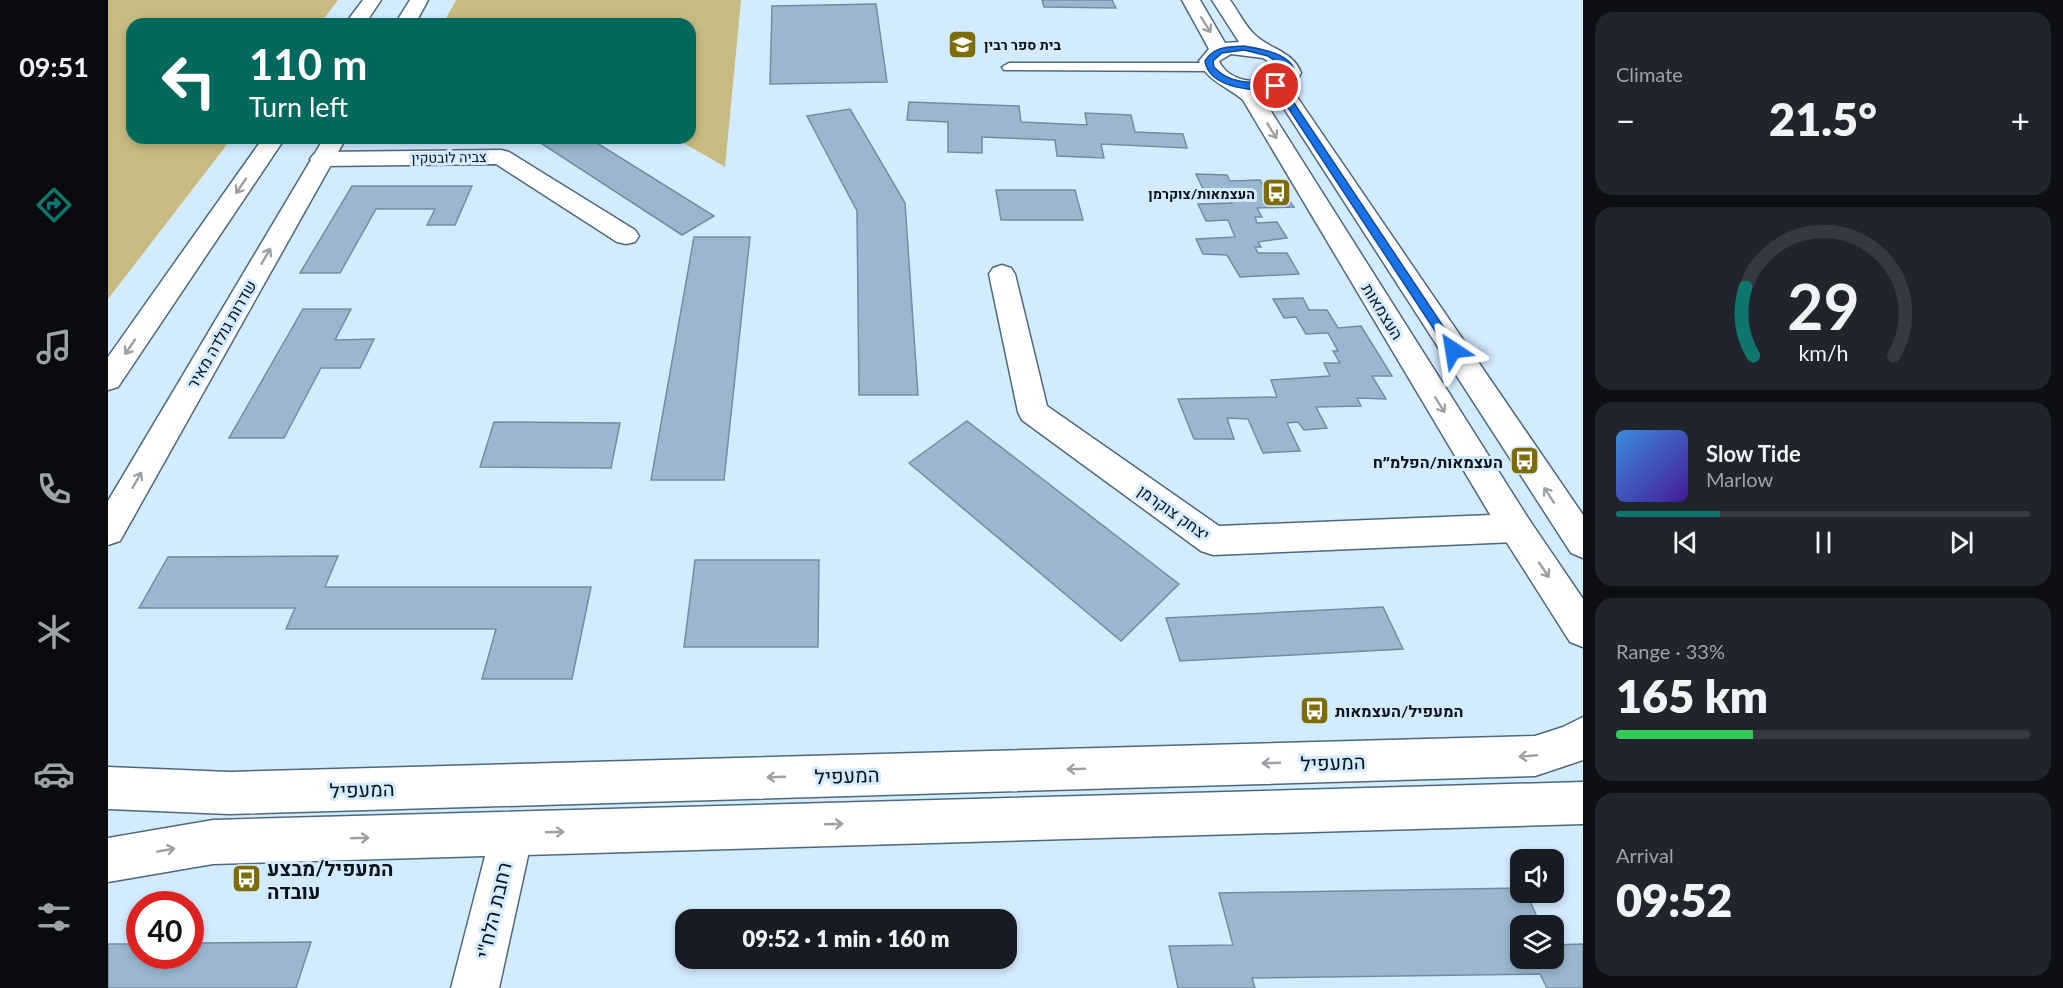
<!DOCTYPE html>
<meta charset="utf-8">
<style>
body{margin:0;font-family:Lato,Heebo,sans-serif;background:#20242c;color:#f1f3f6;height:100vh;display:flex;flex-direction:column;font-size:22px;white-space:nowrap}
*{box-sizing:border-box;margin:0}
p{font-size:20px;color:#9ea1a6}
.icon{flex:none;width:33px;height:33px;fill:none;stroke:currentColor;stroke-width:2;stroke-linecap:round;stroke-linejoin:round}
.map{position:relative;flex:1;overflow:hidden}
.drawer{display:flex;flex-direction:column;gap:12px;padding:12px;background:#0d0f14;width:480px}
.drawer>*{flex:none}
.hud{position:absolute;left:18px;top:18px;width:570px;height:126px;border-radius:18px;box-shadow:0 3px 9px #0003;background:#00695c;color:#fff;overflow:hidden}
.buttons{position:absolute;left:1402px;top:849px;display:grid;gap:12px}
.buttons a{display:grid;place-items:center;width:54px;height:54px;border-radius:12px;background:#171b24;box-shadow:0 3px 9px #0003;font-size:30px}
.speed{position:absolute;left:18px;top:891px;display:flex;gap:12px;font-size:30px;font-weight:700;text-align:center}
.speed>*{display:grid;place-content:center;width:78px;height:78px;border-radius:50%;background:#171b24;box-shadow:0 3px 9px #0003;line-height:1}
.speed .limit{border:9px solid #d22;background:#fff;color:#111}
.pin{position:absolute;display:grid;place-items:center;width:51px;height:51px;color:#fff;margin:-26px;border:3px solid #fff;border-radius:50%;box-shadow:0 2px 6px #0007}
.me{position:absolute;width:66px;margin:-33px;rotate:327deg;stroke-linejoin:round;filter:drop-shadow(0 0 4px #0008)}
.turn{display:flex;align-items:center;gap:21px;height:126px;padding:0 24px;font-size:27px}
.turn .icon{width:78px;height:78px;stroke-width:2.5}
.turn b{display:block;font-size:42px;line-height:51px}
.big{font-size:45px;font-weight:800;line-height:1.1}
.drawer .card{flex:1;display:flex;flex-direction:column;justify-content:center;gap:9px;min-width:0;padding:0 21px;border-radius:18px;background:#20242c}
.drawer .dial{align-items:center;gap:0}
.dial svg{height:156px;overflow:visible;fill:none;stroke:#363941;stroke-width:7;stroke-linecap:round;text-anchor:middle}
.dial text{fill:#f1f3f6;stroke:none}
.song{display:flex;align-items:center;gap:18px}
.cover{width:72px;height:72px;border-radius:9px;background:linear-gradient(135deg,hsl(210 70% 55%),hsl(260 70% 35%))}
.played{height:6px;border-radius:3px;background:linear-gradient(90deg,#0f766e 25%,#363941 25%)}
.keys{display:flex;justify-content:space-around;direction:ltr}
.heat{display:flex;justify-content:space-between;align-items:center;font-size:33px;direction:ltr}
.charge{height:9px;border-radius:4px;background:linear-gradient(90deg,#34c759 33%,#363941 0)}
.trip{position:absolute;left:567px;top:909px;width:342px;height:60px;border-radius:18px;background:#171b24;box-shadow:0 3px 9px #0003;font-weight:800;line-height:60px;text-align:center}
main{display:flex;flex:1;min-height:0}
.tabs{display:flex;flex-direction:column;width:108px;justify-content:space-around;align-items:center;background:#090b0e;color:#9ea1a6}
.tabs .icon{width:42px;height:42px}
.tabs .current{color:#0f766e}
.tabs b{font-size:27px;color:#f1f3f6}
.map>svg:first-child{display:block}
.green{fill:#c7bb81}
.building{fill:#9ab7cf;stroke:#718da3;stroke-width:1.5}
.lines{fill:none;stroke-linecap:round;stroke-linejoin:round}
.service-casing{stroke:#4d687d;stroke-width:3}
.minor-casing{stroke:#4d687d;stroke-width:3}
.tertiary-casing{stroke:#4d687d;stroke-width:3}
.secondary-casing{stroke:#4d687d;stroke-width:3}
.service{fill:#fff;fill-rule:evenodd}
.minor{fill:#fff;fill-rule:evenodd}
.tertiary{fill:#fff;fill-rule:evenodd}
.secondary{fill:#fff;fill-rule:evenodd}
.oneway{stroke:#9ca0a3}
.route{fill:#1a73e8;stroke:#114b97;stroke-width:1.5;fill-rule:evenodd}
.labels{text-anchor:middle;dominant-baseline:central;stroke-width:6;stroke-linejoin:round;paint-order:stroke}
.far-poi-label{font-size:14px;font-weight:bold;fill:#07121a;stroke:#d3ebfe;text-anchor:start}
.far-street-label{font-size:14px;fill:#07121a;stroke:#d3ebfe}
.street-label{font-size:16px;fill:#07121a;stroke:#d3ebfe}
.poi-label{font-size:16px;font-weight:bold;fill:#07121a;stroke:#d3ebfe;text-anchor:end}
.near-street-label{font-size:20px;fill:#07121a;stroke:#d3ebfe}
.near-poi-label{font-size:20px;font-weight:bold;fill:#07121a;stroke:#d3ebfe;text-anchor:start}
</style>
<main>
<nav class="tabs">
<b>09:51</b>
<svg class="icon current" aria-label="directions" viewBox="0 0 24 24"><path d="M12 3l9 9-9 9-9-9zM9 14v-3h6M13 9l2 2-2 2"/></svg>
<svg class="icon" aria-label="music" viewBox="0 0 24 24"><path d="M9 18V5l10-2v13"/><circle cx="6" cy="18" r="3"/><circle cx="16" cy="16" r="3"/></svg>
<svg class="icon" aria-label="phone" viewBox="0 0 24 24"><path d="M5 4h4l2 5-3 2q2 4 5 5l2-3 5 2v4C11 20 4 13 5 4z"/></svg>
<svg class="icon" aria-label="climate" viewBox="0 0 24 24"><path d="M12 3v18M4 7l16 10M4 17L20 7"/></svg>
<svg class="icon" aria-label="car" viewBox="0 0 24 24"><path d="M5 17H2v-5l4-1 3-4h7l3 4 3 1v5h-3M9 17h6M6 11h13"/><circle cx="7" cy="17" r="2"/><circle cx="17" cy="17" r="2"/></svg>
<svg class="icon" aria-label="filters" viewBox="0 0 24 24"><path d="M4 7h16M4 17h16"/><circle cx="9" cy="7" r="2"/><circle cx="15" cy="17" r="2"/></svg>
</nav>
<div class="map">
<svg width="1475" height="988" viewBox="0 0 1475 988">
<rect width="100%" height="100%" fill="#d3ebfe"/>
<!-- green -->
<path class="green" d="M0 0H230L212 24H24V138H124L0 299Z
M348 0H633L617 167 567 138H582V24H335Z"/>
<!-- building -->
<path class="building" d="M934 0H1004L1008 8 936 7Z
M768 4 779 82 662 84 664 6Z
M801 102 911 106 913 122 979 125 977 113 1023 115 1027 132 1075 134 1079 148 993 144 996 158 949 156 947 140 874 137V153L840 152V122L799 120Z
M742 109 797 203 810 395H751L749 211 699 116Z
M425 138H481L606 216 574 235Z
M1088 174 1119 175 1122 181 1152 180 1159 193 1175 192 1186 207 1149 208 1154 217H1147L1149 223 1169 222 1179 238 1150 242 1153 247H1147L1150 253H1179L1191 274 1132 277 1119 255 1095 254 1088 239 1127 237 1120 220 1098 221 1090 204 1124 203 1117 191H1096Z
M244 186H364L347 225H319L327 209H268L232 273H192Z
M888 190H967L975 220H893Z
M586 237H642L616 480H543Z
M1195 298 1201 310H1219L1230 328 1253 326 1284 376H1264L1278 399 1249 398 1253 406 1208 407 1219 428 1196 430 1190 422 1179 423 1192 451 1155 453 1140 419 1119 418 1126 439H1086L1070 399 1169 397 1163 380 1222 376 1216 363H1232L1225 351H1230L1220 333 1198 334 1188 317 1176 318 1165 299Z
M195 309H243L227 340 266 339 252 368H213L176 438H121Z
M859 421 1071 584 1013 641 801 463Z
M386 422 512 423 503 468 372 467Z
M230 556 217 587H483L464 679H374L388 629H178L187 608H31L60 557Z
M587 560H711L710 647H576Z
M1275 607 1295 649 1072 661 1058 618Z
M1413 888V892H1418L1433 926H1413V958H1446V945L1475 944V988H1439L1432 974 1144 978 1147 988H1070L1061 946 1125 945 1111 893Z
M203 942 188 988H0V944H32V956H82V943Z"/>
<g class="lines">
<defs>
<path id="service" d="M901 63H1102L1109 67 1102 71 896 70 894 67Z"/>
<path id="minor" d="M393 150 401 152 527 230 531 236 527 242 518 244 509 242 388 164 214 166 206 164 202 159 206 154 214 152Z
M894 265 903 268 907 274 939 406 1111 526 1408 514 1420 518 1425 528 1420 538 1408 542 1105 555 1093 551 914 420 910 412 881 274 885 268Z
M404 812 419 818 425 833 391 988H343L383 833 389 818Z"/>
<path id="tertiary" d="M1074 0H1092L1117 43 1131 42 1104 0H1122C1130 11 1137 26 1147 35 1163 50 1185 51 1193 73L1186 86 1189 97 1475 515V558L1463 553 1166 93 1152 94 1420 518 1475 599V647L1462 642 1396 538 1135 100C1119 86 1100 82 1091 61L1101 49ZM1123 54 1155 58 1170 67 1172 76C1153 85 1121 83 1111 61Z
M1475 717V760L1427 776 121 814 0 809V767L121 772 1427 736 1455 727Z
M1475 782V824L105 864 0 882V838L105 820Z"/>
<path id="secondary" d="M255 0H273L257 24H237Z
M302 0H320L307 24H287Z
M155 138H177L10 387 0 390V357Z
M216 138H238L12 541 0 545V501Z"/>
</defs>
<!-- service casing -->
<use href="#service" class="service-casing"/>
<!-- minor casing -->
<use href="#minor" class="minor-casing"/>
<!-- tertiary casing -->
<use href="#tertiary" class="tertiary-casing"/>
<!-- secondary casing -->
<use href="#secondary" class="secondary-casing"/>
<!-- service -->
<use href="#service" class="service"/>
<!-- minor -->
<use href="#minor" class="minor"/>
<!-- tertiary -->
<use href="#tertiary" class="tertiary"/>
<!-- secondary -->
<use href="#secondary" class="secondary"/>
</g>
<!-- one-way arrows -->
<defs><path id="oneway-shaft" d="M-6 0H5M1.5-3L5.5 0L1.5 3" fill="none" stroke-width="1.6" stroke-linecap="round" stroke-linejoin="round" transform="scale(1.5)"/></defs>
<g class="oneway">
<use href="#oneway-shaft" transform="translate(1098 25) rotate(58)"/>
<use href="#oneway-shaft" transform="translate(1164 131) rotate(58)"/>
<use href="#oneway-shaft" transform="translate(133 186) rotate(124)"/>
<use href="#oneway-shaft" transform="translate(158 256) rotate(-60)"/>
<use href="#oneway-shaft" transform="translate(22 347) rotate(124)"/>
<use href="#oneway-shaft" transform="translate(1332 405) rotate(58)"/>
<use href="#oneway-shaft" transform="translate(29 480) rotate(-60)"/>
<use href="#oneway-shaft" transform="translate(1441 495) rotate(-123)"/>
<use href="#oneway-shaft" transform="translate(1436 570) rotate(56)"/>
<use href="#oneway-shaft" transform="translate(1420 756) rotate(175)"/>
<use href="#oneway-shaft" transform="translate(1163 763) rotate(178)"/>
<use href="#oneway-shaft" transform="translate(968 769) rotate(178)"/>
<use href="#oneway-shaft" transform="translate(668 777) rotate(178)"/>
<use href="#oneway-shaft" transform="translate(726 824) rotate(-2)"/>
<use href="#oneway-shaft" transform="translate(447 832) rotate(-2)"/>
<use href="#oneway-shaft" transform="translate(252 838) rotate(-2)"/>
<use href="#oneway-shaft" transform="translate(58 850) rotate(-10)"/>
</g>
<!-- route -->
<path class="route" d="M1136 46C1153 49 1190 54 1187 78L1180 84 1182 97 1349 347V352H1341L1173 97 1172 88C1150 93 1101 89 1097 61 1106 46 1120 47 1136 46ZM1136 50 1160 56 1177 67 1178 77 1171 84C1148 81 1124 87 1106 67L1105 61 1114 53Z"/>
<!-- icons -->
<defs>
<symbol id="school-square" viewBox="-11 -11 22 22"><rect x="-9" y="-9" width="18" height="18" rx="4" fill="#7d6c07" stroke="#d3ebfe"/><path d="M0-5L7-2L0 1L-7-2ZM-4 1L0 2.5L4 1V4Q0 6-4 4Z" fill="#fff"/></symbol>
<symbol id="bus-square" viewBox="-11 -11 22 22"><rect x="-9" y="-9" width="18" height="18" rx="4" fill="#7d6c07" stroke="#d3ebfe"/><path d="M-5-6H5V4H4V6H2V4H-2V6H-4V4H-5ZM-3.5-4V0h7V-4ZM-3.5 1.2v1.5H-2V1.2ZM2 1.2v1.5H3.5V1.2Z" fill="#fff"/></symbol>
</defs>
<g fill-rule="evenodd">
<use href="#school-square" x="838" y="28" width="33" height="33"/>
<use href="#bus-square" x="1152" y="176" width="33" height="33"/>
<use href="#bus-square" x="1400" y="444" width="33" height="33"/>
<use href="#bus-square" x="1190" y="694" width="33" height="33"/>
<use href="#bus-square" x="122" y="862" width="33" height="33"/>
</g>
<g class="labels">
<!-- far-poi labels -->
<g class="far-poi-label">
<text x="876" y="44">בית ספר רבין</text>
<text x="1147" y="193" text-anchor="end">העצמאות/צוקרמן</text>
</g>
<!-- far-street labels -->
<g class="far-street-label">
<text transform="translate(341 157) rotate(-1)">צביה לובטקין</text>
</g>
<!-- street labels -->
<g class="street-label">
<text transform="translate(1275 311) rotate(58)">העצמאות</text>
<text transform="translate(113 334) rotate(-60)">שדרות גולדה מאיר</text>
<text transform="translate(1066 512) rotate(35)">יצחק צוקרמן</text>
</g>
<!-- poi labels -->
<g class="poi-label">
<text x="1395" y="461">העצמאות/הפלמ״ח</text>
<text x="1227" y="710" text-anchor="start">המעפיל/העצמאות</text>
</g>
<!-- near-street labels -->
<g class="near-street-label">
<text transform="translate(1225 762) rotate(-2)">המעפיל</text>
<text transform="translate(739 775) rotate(-2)">המעפיל</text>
<text transform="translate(254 789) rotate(-2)">המעפיל</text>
<text transform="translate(385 910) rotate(-77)">רחבת הלח"י</text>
</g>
<!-- near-poi labels -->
<g class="near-poi-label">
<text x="159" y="868">המעפיל/מבצע<tspan x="159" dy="23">עובדה</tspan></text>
</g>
</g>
</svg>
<div class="buttons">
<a><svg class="icon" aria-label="sound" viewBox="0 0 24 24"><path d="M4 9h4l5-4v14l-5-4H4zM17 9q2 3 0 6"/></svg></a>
<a><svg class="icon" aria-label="layers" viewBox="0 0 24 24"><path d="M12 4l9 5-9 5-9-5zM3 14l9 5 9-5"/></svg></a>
</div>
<div class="speed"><div class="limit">40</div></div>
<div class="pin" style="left:1168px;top:86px;background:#d93025"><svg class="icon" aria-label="arrive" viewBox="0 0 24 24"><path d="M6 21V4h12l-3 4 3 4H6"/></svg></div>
<svg class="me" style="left:1345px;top:350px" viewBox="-20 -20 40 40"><path d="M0-17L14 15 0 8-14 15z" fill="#1a73e8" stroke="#fff" stroke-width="4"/></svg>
<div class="trip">09:52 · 1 min · 160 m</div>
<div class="hud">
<div class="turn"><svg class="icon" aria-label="left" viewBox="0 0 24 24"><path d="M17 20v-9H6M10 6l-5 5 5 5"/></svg><div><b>110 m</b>Turn left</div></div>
</div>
</div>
<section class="drawer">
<div class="card"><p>Climate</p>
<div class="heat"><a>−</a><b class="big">21.5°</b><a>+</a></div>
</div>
<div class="card dial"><svg viewBox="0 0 100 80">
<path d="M14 69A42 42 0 1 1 86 69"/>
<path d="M14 69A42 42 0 0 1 10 34" stroke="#0f766e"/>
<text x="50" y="56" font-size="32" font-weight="700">29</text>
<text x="50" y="72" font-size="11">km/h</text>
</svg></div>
<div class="card">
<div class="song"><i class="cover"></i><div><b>Slow Tide</b><p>Marlow</p></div></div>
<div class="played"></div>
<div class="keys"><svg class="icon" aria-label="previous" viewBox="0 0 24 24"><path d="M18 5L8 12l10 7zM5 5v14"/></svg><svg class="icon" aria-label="pause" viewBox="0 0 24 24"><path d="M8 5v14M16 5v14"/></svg><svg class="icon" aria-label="next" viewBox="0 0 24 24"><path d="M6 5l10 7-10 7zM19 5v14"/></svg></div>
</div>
<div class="card"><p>Range · 33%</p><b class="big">165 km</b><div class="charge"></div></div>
<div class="card"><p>Arrival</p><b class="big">09:52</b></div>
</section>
</main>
